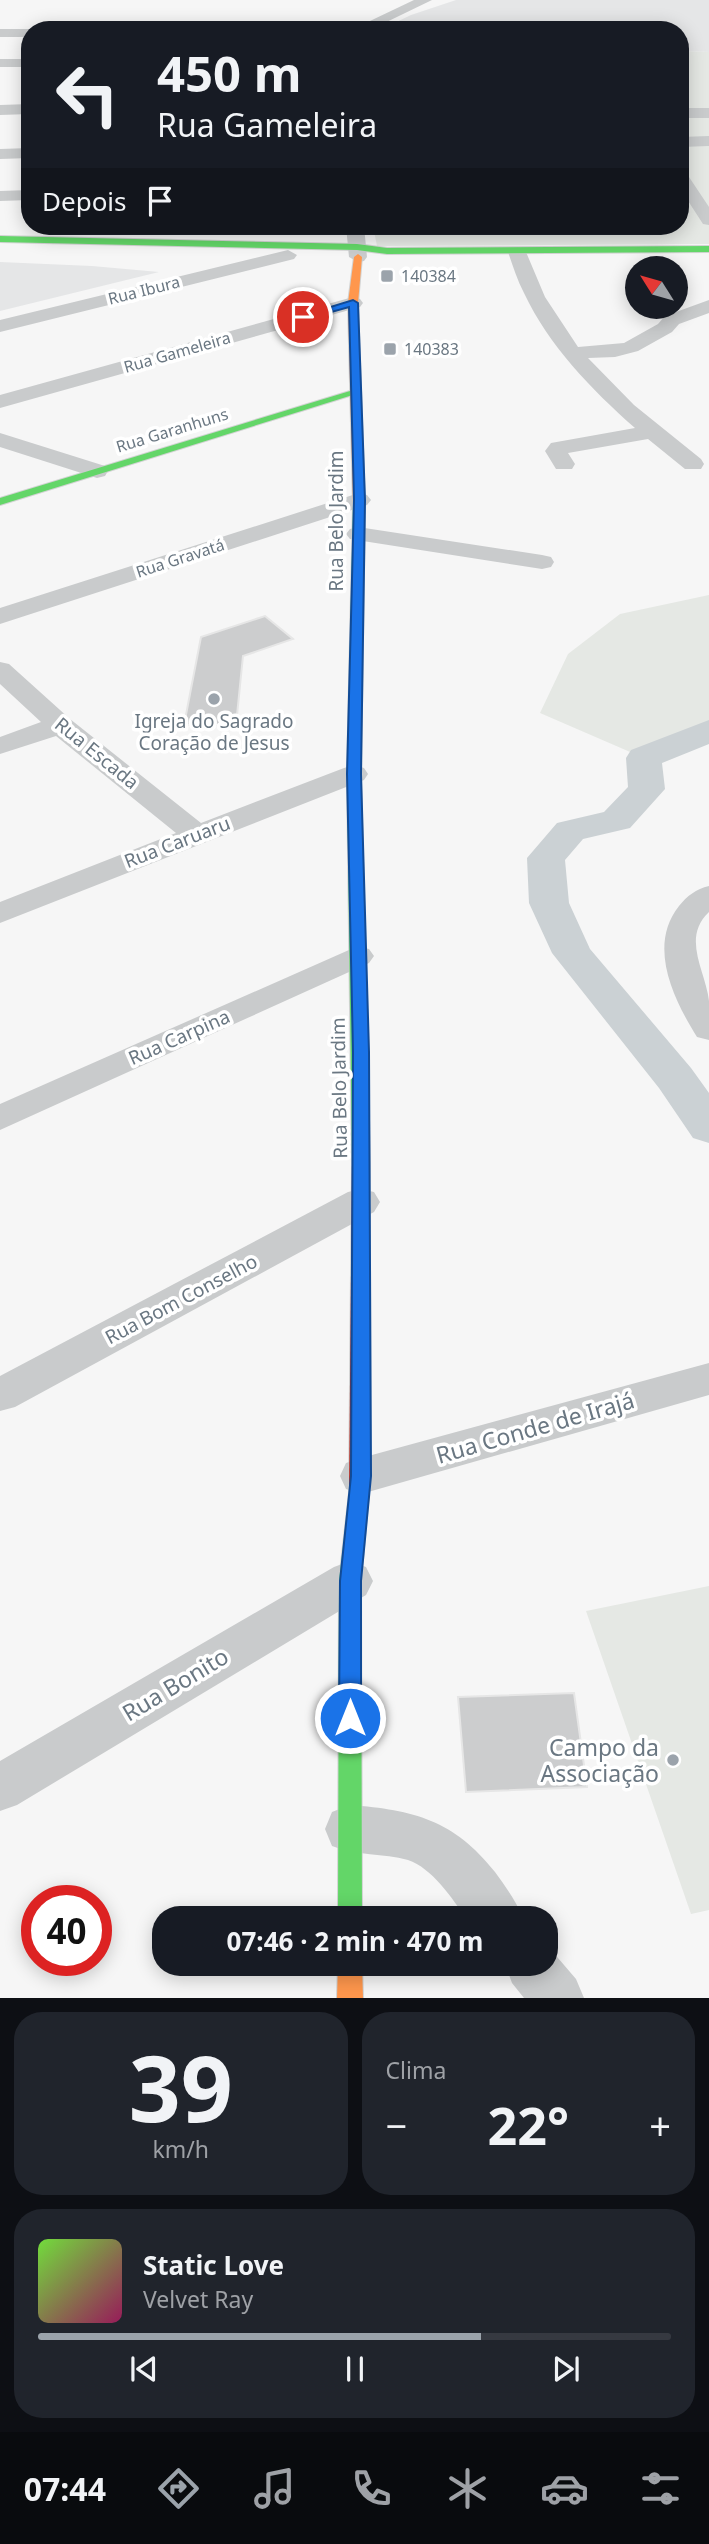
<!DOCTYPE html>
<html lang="pt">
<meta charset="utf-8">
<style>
body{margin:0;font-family:"Noto Sans",sans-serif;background:#20242c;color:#f1f3f6;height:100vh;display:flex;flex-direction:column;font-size:26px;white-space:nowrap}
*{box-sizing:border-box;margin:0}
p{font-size:23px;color:#9ea1a6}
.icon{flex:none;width:38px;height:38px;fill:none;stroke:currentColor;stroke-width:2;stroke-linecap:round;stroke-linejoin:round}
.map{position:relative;height:1998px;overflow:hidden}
.panel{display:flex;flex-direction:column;gap:14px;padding:14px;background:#0d0f14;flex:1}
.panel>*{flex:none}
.top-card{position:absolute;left:21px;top:21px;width:668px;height:214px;border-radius:28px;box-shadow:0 4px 18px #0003;background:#171b24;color:#f1f3f6;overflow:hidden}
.needle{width:46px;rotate:307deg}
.buttons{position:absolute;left:625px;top:256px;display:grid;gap:14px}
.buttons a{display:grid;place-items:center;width:63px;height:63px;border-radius:50%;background:#171b24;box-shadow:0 4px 18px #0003;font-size:35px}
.speed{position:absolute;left:21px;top:1885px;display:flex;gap:14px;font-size:35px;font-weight:700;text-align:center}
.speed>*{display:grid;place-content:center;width:91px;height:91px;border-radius:50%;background:#171b24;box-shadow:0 4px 18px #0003;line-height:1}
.speed .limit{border:10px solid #d22;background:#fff;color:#111}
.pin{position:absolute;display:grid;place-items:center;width:60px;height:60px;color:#fff;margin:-30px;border:4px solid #fff;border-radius:50%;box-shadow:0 2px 7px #0007}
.me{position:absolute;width:77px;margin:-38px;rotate:0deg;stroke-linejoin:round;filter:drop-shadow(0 0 5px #0008)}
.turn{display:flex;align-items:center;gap:24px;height:147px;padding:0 21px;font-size:32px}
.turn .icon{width:91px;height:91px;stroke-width:2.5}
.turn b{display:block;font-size:49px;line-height:60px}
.then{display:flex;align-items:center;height:66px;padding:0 21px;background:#0003;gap:14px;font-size:26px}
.big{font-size:52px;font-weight:700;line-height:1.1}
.panel .tile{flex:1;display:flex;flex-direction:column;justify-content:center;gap:10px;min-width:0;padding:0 24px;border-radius:28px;background:#20242c}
.panel .dial{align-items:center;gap:0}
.dial b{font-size:91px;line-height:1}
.song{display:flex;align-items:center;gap:21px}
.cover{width:84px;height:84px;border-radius:10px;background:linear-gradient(135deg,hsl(100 70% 55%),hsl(330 70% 35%))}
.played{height:7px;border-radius:4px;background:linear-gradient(90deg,#9ba3ab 70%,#363941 70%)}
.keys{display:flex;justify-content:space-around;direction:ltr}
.heat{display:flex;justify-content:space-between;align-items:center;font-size:38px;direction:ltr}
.panel .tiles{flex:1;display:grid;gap:14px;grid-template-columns:1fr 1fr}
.tile:last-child{grid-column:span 2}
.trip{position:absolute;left:152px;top:1906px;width:406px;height:70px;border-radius:28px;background:#171b24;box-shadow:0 4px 18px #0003;font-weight:700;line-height:70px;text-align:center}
.dock{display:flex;height:112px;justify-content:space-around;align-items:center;background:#090b0e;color:#9ea1a6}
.dock .icon{width:49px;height:49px}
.dock .selected{color:#9ba3ab}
.dock b{font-size:32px;color:#f1f3f6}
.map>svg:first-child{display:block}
.built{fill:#e5e6e7}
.green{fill:#e5e8e4}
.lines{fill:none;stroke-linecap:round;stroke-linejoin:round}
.canal{fill:#cbd1d4;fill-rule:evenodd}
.building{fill:#cccdce;stroke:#e6e6e6;stroke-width:2}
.fast-casing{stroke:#d2d3d3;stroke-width:2}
.slow-casing{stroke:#d2d3d3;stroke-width:2}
.jam-casing{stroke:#d2d3d3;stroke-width:2}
.street{fill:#c9cbcc;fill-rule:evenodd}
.fast{fill:#63d668;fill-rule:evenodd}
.slow{fill:#ff974d;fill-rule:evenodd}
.jam{fill:#b3261e;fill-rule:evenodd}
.route{fill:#1a73e8;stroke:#114b97;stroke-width:2}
.poi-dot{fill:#9ba3ab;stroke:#fff;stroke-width:2.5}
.labels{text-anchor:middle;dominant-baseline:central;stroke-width:7;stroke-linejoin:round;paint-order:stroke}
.far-poi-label{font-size:16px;fill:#6a7782;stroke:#fff;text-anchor:start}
.far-street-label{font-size:16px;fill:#6a7782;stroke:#fff}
.street-label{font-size:19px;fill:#6a7782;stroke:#fff}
.poi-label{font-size:19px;fill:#6a7782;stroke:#fff}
.near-street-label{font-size:23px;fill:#6a7782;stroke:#fff}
.near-poi-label{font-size:23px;fill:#6a7782;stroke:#fff;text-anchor:end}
</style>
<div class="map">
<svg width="709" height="1998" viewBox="0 0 709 1998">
<rect width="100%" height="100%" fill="#f6f6f6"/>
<!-- built -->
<path class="built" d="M456 0H709V52L681 51V30H380L411 15Z
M0 262 92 266 159 272 0 311Z"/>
<!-- green -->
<path class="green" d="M681 51 709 52V244L377 246 373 226H681Z
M709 595V726L644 758 540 713 568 654 620 614Z
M709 1586V1910L691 1914 586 1611Z"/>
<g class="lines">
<!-- canal -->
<path class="canal" d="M709 720V744L662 763 665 789 630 828 583 839 565 860 569 903 590 949 691 1068 709 1093V1143L693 1138 659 1088 552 953 529 903 527 858 557 823 604 812 628 787 626 758 631 750Z"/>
</g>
<!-- building -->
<path class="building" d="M265 616 293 639 243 656 236 725H184L201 637Z
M574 1693 587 1787 466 1792 458 1697Z"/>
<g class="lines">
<defs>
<path id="fast" d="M0 236 357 244 387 248 709 246V252L387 254 357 250 0 242Z
M350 391 359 393 0 505V498Z
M359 502 365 505 361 774 370 1163 367 1167H355L352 1163 347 774 353 505Z
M359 1484 366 1487 369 1493 361 1581 362 1918H338L339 1581 349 1493 352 1487Z"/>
<path id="slow" d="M358 254 362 257 358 303 365 505 359 508 353 505 348 303 354 257Z
M338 1964H362L363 1998H337Z"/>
<path id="jam" d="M361 1157 367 1159 370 1163 369 1493 366 1499 359 1502 352 1499 349 1493 352 1163 355 1159Z"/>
</defs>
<!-- fast casing -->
<use href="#fast" class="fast-casing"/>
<!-- slow casing -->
<use href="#slow" class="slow-casing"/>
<!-- jam casing -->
<use href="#jam" class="jam-casing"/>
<!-- street -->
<path class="street" d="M414 0H432L370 30H351Z
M0 29H30L34 30H30V37H0Z
M0 59H30V67H0Z
M30 104V114L0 115V105Z
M681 108H709V118H681Z
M709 136V146L681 147V137Z
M30 148V158L0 159V149Z
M681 173 687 174 709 207V225L703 224 681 190Z
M30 190V200L0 201V191Z
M346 226H364L367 257 364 261 358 262 349 257Z
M517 247 526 252 545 297 578 347 624 343 658 324 665 316 709 300V313L679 324 672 332 638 351 615 357 588 358 634 405 701 459 704 464 701 469H685L648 439 568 453 575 464 572 469H556L545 451 551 443 635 428C591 389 549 346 524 293 517 280 513 266 508 252Z
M288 250 297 255 294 259 0 332V320Z
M353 297 360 299 363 303 360 307 0 408V395Z
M0 433 105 466 108 471 105 476 97 478 0 447Z
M359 493 367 495 371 500 367 505 0 624V608Z
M358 527 542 555 551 557 554 562 551 567 542 569 350 539 346 534 350 529Z
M0 662 9 664 70 719 201 823 344 768 354 765 364 768 368 774 364 780 0 923V902L176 833 56 736 0 754V737L41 722 0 684Z
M709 886V912C681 938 706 972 709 1001 709 1014 709 1027 709 1040L697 1037C674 1000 647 946 679 906 687 896 696 889 709 886Z
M358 946 369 949 374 956 369 963 0 1130V1104Z
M361 1189 374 1192 380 1202 374 1212 15 1407 0 1411V1376L348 1192Z
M709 1363V1395L361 1494 346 1489 340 1476 346 1463 361 1458Z
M350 1561 366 1567 373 1581 366 1595 17 1805 0 1811V1761L334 1567Z
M350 1805C414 1810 454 1820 495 1872 506 1887 516 1901 523 1918H466C452 1898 432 1868 408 1860 383 1853 357 1856 332 1846L325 1829 332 1812Z
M546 1944 576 1979 584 1998H524L512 1983 505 1964H546Z"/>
<!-- fast -->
<use href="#fast" class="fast"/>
<!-- slow -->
<use href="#slow" class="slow"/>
<!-- jam -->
<use href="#jam" class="jam"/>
</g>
<!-- route -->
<path class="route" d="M353 300 358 303 365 500 361 774 369 1052 371 1476 361 1581V1718L358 1726 350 1729 342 1726 339 1718 340 1581 351 1476 353 1052 347 774 354 500 349 307 303 320 298 317Z"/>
<!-- markers -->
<g class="poi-dot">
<rect x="380" y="269" width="14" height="14" rx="3.5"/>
<rect x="383" y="342" width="14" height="14" rx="3.5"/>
<circle cx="214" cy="699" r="7"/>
<circle cx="673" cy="1760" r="7"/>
</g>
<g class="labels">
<!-- far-poi labels -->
<g class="far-poi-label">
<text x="401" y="276">140384</text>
<text x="404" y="349">140383</text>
</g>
<!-- far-street labels -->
<g class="far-street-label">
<text transform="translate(144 290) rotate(-14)">Rua Ibura</text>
<text transform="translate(177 352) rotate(-16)">Rua Gameleira</text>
<text transform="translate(172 430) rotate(-17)">Rua Garanhuns</text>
<text transform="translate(180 558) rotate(-18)">Rua Gravatá</text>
</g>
<!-- street labels -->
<g class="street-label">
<text transform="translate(336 521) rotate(-90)">Rua Belo Jardim</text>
<text transform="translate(97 753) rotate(39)">Rua Escada</text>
<text transform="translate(177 842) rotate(-21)">Rua Caruaru</text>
<text transform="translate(179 1037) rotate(-24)">Rua Carpina</text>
<text transform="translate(339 1088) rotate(-91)">Rua Belo Jardim</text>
<text transform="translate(181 1299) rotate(-28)">Rua Bom Conselho</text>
</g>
<!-- poi labels -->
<g class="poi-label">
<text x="214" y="721">Igreja do Sagrado<tspan x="214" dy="22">Coração de Jesus</tspan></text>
</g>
<!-- near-street labels -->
<g class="near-street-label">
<text transform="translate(535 1427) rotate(-16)">Rua Conde de Irajá</text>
<text transform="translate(175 1684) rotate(-31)">Rua Bonito</text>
</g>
<!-- near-poi labels -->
<g class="near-poi-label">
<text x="659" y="1747">Campo da<tspan x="659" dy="26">Associação</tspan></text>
</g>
</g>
</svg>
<div class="buttons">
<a><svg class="needle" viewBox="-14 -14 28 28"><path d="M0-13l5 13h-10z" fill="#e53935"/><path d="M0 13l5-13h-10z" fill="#9ea1a6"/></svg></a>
</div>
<div class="speed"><div class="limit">40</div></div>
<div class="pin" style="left:303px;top:317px;background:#d93025"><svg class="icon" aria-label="arrive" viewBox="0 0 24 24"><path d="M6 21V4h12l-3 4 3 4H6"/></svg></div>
<svg class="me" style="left:350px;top:1718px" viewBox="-20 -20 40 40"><circle r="17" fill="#1a73e8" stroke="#fff" stroke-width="3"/><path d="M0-11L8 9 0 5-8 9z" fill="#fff"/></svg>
<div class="trip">07:46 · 2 min · 470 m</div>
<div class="top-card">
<div class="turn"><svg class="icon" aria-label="left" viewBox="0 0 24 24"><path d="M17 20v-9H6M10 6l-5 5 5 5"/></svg><div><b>450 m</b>Rua Gameleira</div></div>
<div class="then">Depois<svg class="icon" aria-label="arrive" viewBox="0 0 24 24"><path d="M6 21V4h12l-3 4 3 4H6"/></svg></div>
</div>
</div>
<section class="panel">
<div class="tiles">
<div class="tile dial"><b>39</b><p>km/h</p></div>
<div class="tile"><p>Clima</p>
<div class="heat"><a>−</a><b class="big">22°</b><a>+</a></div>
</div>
<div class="tile">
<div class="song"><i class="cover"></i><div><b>Static Love</b><p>Velvet Ray</p></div></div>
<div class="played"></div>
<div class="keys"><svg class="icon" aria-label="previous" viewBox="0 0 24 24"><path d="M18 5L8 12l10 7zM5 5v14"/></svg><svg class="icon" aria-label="pause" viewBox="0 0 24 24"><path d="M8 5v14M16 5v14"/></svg><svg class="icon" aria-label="next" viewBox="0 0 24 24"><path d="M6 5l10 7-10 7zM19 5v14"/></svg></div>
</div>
</div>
</section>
<nav class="dock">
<b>07:44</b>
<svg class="icon selected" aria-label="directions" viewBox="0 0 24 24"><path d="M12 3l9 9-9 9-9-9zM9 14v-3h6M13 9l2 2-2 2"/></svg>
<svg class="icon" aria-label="music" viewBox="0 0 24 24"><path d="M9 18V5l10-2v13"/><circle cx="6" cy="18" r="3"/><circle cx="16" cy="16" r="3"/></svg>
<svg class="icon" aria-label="phone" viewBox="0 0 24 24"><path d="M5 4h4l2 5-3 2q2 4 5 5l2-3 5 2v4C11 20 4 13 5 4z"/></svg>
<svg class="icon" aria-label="climate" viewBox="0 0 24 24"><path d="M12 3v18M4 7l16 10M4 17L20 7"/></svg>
<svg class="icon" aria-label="car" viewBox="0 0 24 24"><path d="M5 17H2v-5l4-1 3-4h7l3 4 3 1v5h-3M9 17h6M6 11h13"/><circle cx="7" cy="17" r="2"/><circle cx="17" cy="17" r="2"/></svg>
<svg class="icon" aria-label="filters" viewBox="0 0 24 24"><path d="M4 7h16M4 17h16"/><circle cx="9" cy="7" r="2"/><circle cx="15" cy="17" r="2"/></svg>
</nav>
